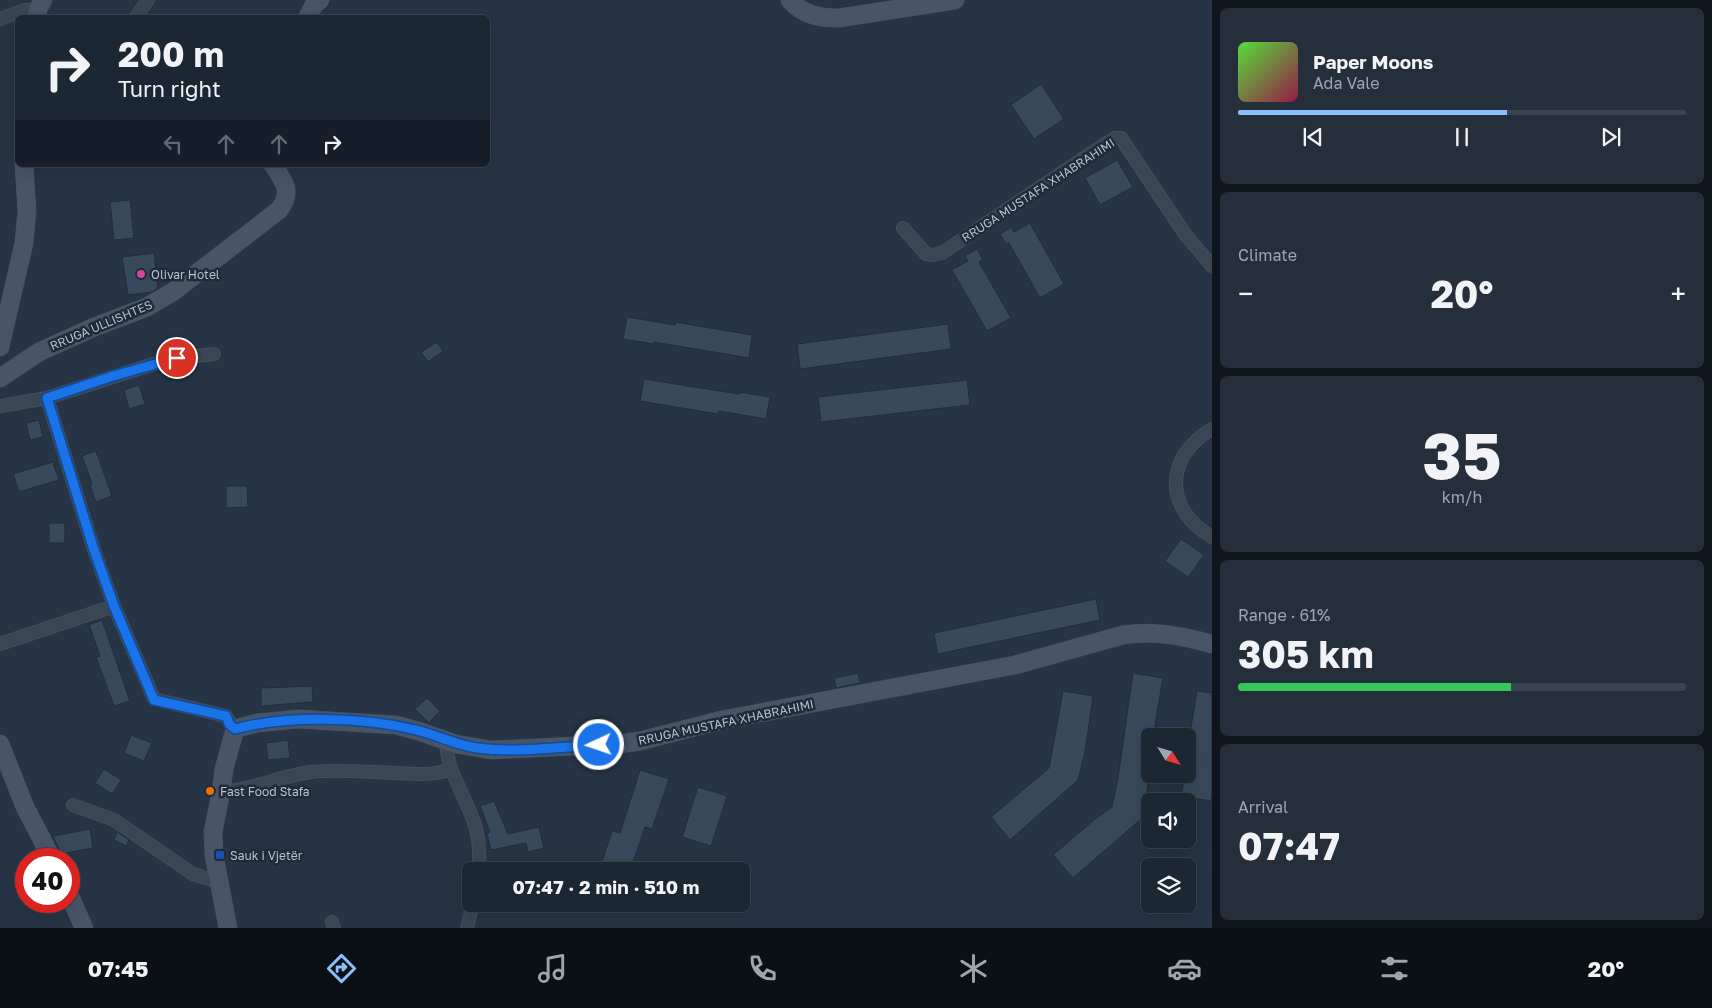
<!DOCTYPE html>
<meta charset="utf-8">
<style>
body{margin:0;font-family:"Golos Text",sans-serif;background:#252f3c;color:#f1f3f6;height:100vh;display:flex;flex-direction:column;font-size:19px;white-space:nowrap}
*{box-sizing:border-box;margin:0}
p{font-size:16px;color:#a0a5ac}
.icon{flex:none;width:28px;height:28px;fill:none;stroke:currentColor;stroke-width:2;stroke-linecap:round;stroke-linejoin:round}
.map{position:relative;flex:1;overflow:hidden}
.details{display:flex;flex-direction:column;gap:8px;padding:8px;background:#0f151d;width:500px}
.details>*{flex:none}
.hud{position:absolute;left:15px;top:15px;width:475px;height:152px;border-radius:8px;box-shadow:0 5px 20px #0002,0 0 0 1px #3a444f;background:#1c2734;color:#f1f3f6;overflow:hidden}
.needle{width:32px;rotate:127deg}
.buttons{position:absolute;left:1141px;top:728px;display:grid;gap:10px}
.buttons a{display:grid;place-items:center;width:55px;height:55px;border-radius:8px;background:#1c2734;box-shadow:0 5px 20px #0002,0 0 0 1px #3a444f;font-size:25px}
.speed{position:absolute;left:15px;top:848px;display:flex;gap:10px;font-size:25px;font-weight:700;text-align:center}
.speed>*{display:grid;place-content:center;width:65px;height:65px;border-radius:50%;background:#1c2734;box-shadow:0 5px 20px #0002,0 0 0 1px #3a444f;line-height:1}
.speed .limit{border:8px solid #d22;background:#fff;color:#111}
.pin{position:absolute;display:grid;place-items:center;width:42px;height:42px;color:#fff;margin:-21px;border:2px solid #fff;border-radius:50%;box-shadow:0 1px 5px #0007}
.me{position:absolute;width:55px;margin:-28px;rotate:267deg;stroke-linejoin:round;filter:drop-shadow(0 0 4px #0008)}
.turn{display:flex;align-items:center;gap:18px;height:105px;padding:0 20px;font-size:22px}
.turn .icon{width:65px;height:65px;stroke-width:2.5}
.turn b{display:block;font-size:35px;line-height:42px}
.lanes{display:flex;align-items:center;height:48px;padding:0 20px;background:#0003;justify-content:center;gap:25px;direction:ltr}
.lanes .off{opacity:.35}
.big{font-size:38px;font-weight:700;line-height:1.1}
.details .card{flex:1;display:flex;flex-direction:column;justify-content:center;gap:8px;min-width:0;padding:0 18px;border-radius:8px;background:#252f3c}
.details .dial{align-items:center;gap:0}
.dial b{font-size:65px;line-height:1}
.song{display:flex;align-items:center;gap:15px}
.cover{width:60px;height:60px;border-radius:8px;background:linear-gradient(135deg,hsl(110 70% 55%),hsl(340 70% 35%))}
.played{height:5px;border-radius:2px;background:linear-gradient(90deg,#8dbefe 60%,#3a444f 60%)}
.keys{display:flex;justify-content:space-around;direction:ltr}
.heat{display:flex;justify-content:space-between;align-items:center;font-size:28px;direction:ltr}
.charge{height:8px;border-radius:4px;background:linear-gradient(90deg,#34c759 61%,#3a444f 0)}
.trip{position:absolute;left:462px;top:862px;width:288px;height:50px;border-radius:8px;background:#1c2734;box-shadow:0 5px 20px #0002,0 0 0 1px #3a444f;font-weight:700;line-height:50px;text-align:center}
.dock{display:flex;height:80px;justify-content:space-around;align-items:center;background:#0b1015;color:#a0a5ac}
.dock .icon{width:35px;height:35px}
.dock .selected{color:#8dbefe}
.dock b{font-size:22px;color:#f1f3f6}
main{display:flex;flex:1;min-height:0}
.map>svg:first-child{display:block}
.building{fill:#37495b;stroke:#212d3b}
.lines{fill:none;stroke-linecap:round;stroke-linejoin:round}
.street-casing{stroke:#444f5d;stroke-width:14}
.secondary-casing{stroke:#444f5d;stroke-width:19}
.street{stroke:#3a4654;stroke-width:12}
.secondary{stroke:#485567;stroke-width:18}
.route-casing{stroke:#114b97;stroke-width:12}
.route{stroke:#1a73e8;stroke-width:9}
.hotel-dot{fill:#d1479c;stroke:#1f2b39;stroke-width:2}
.food-dot{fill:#e8710a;stroke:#1f2b39;stroke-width:2}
.transit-dot{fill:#1a4fb4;stroke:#1f2b39;stroke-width:2}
.labels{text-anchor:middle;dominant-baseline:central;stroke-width:5;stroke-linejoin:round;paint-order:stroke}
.street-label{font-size:12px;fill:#b8c1cd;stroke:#1f2b39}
.poi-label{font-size:12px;fill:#b8c1cd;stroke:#1f2b39;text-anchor:start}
</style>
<main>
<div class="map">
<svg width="1212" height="928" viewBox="0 0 1212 928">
<rect width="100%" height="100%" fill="#263445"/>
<!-- building -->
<path class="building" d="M1041 84 1064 119 1034 139 1011 105Z
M1117 160 1133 187 1100 205 1085 178Z
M130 200 134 238 114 240 110 202Z
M1030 223 1064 284 1040 298 1009 243 1006 244 1000 234 1012 227 1014 232Z
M977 249 983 260 979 262 1011 318 987 331 952 270 968 261 965 256Z
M154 253 158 288 152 292 128 295 122 257Z
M627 317 675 325V322L752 335 749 358 654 342V344L623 339Z
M948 324 951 349 800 369 797 344Z
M437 342 443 351 428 362 421 352Z
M644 379 739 394V392L770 397 766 419 719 411 718 414 640 401Z
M967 380 970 405 821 422 818 397Z
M139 385 145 404 129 409 124 390Z
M39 420 43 437 30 440 26 423Z
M96 451 112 496 96 502 90 485 92 484 82 456Z
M53 462 59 480 19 492 13 474Z
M226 486H247L248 507 226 508Z
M49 523H65V543H49Z
M1181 539 1204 555 1188 577 1165 561Z
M1096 599 1100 620 938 654 934 633Z
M102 620 130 701 114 706 96 657 100 656 89 625Z
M858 673 860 683 836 688 834 678Z
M1133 673 1163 678 1153 736H1150V768L1147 791 1141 819 1073 878 1053 855 1094 820 1112 807 1118 778Z
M312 686 313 702 261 706V688Z
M1063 691 1093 696 1085 752 1078 780 1010 840 991 817 1049 768Z
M1197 691 1212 693V792L1211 801 1181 796 1185 774H1188V756L1190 740 1189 739Z
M427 698 440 711 429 723 415 709Z
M131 735 152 743 144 761 124 753Z
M288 740 290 758 268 760 266 743Z
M104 769 121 780 112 794 95 783Z
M640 770 669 779 652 829 645 827 630 871H599L612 831 620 833Z
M698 787 727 796 711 846 682 837Z
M494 801 508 834 539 827 544 848 528 852 526 843 491 850 487 833 490 832 480 806Z
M90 829 93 848 61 854 53 836Z
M117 832 129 840 126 846 114 840Z
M492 860 522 868 521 871H489Z"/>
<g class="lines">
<defs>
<path id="street" d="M135 18 148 0
M0 19 25 10 38 9
M903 228 926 254 932 255 942 253 1108 142 1115 138H1121L1185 234 1212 266
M47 398 93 547 114 606 154 699 226 716 231 725 235 729
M0 406 47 398 160 362 177 358 214 354
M1212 429C1164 456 1164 510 1212 537
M0 644 114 606
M445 740C447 750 448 761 452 771 467 809 484 827 478 871
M221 792C252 790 280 776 311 772 338 769 367 772 395 773 414 774 433 776 451 769
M73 805 114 820 193 874 219 882
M332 922 334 928
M467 928 473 904"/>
<path id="secondary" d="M790 0C803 15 819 18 839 18L955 0
M37 18 38 9 43 0
M307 18 314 5 320 0
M0 347 24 243 27 211 24 165
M0 378 39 352 92 328 147 307 174 291 279 210C293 192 284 181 273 165
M0 744 25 807 52 859
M69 894 84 928
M228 928 214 855 213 832 221 792 224 769 235 729 257 723 298 719 396 725 418 731 456 744 491 750 619 744 640 741 722 720 1015 665 1123 635C1154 630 1182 636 1212 644"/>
</defs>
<!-- street casing -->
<use href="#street" class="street-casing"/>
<!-- secondary casing -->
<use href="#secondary" class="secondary-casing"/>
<!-- street -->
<use href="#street" class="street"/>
<!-- secondary -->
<use href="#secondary" class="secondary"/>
</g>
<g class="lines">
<defs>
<path id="route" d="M177 358 113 376 47 398 93 547 114 606 154 700 226 716 230 725 235 729C288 715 363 717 416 730 437 735 456 745 477 748 516 753 560 747 599 745"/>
</defs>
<!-- route casing -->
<use href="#route" class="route-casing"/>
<!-- route -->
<use href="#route" class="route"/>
</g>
<!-- markers -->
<circle class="hotel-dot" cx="141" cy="274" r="5"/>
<circle class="food-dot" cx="210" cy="791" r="5"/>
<rect class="transit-dot" x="215" y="850" width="10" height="10" rx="2.5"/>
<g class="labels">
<!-- street labels -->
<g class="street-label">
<text transform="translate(1038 190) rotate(-33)">RRUGA MUSTAFA XHABRAHIMI</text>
<text transform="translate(101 325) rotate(-23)">RRUGA ULLISHTES</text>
<text transform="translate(726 722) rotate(-12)">RRUGA MUSTAFA XHABRAHIMI</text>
</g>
<!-- poi labels -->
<g class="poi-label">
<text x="151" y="274">Olivar Hotel</text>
<text x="220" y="791">Fast Food Stafa</text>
<text x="230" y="855">Sauk i Vjetër</text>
</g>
</g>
</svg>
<div class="buttons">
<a><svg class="needle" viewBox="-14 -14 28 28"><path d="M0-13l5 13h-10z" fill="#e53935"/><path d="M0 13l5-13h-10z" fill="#a0a5ac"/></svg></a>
<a><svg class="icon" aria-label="sound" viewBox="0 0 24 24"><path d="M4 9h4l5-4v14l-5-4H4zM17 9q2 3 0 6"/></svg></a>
<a><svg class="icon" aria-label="layers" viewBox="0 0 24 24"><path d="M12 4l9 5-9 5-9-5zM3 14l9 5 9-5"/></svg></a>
</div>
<div class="speed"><div class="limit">40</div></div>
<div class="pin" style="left:177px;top:358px;background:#d93025"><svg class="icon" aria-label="arrive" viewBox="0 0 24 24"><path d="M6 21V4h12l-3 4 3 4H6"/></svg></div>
<svg class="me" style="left:599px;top:745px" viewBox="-20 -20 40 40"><circle r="17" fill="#1a73e8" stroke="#fff" stroke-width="3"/><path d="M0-11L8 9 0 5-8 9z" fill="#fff"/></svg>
<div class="trip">07:47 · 2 min · 510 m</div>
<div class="hud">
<div class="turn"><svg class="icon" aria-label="right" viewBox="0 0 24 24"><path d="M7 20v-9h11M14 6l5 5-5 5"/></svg><div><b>200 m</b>Turn right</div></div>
<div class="lanes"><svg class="icon off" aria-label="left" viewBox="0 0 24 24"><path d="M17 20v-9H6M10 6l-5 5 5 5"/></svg><svg class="icon off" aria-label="ahead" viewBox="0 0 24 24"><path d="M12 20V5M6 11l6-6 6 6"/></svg><svg class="icon off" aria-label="ahead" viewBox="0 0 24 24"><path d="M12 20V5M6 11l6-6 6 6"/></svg><svg class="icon" aria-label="right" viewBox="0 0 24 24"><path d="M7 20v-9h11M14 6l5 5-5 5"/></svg></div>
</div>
</div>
<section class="details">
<div class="card">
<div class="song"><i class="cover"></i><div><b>Paper Moons</b><p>Ada Vale</p></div></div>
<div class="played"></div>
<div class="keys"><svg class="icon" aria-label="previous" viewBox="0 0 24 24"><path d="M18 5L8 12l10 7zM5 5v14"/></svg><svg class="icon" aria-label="pause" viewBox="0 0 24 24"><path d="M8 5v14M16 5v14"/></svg><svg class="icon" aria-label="next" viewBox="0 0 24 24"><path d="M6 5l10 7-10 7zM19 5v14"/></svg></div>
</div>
<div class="card"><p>Climate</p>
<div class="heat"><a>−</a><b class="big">20°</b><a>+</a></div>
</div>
<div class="card dial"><b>35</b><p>km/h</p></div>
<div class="card"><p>Range · 61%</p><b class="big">305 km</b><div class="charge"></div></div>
<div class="card"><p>Arrival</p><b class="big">07:47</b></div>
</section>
</main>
<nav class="dock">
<b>07:45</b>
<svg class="icon selected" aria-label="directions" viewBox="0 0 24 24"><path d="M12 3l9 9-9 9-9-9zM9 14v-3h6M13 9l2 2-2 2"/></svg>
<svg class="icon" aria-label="music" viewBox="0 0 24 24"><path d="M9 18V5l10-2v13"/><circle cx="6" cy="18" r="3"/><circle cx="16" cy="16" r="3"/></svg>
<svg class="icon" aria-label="phone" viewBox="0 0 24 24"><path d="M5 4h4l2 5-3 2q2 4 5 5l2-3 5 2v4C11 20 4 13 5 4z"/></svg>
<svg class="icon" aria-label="climate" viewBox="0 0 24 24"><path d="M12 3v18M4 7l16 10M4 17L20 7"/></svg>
<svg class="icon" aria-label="car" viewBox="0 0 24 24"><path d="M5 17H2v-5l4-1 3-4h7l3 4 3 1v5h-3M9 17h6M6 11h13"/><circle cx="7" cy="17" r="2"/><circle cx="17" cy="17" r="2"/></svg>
<svg class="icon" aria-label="filters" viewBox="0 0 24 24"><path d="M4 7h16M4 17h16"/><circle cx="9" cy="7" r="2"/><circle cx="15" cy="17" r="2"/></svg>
<b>20°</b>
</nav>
